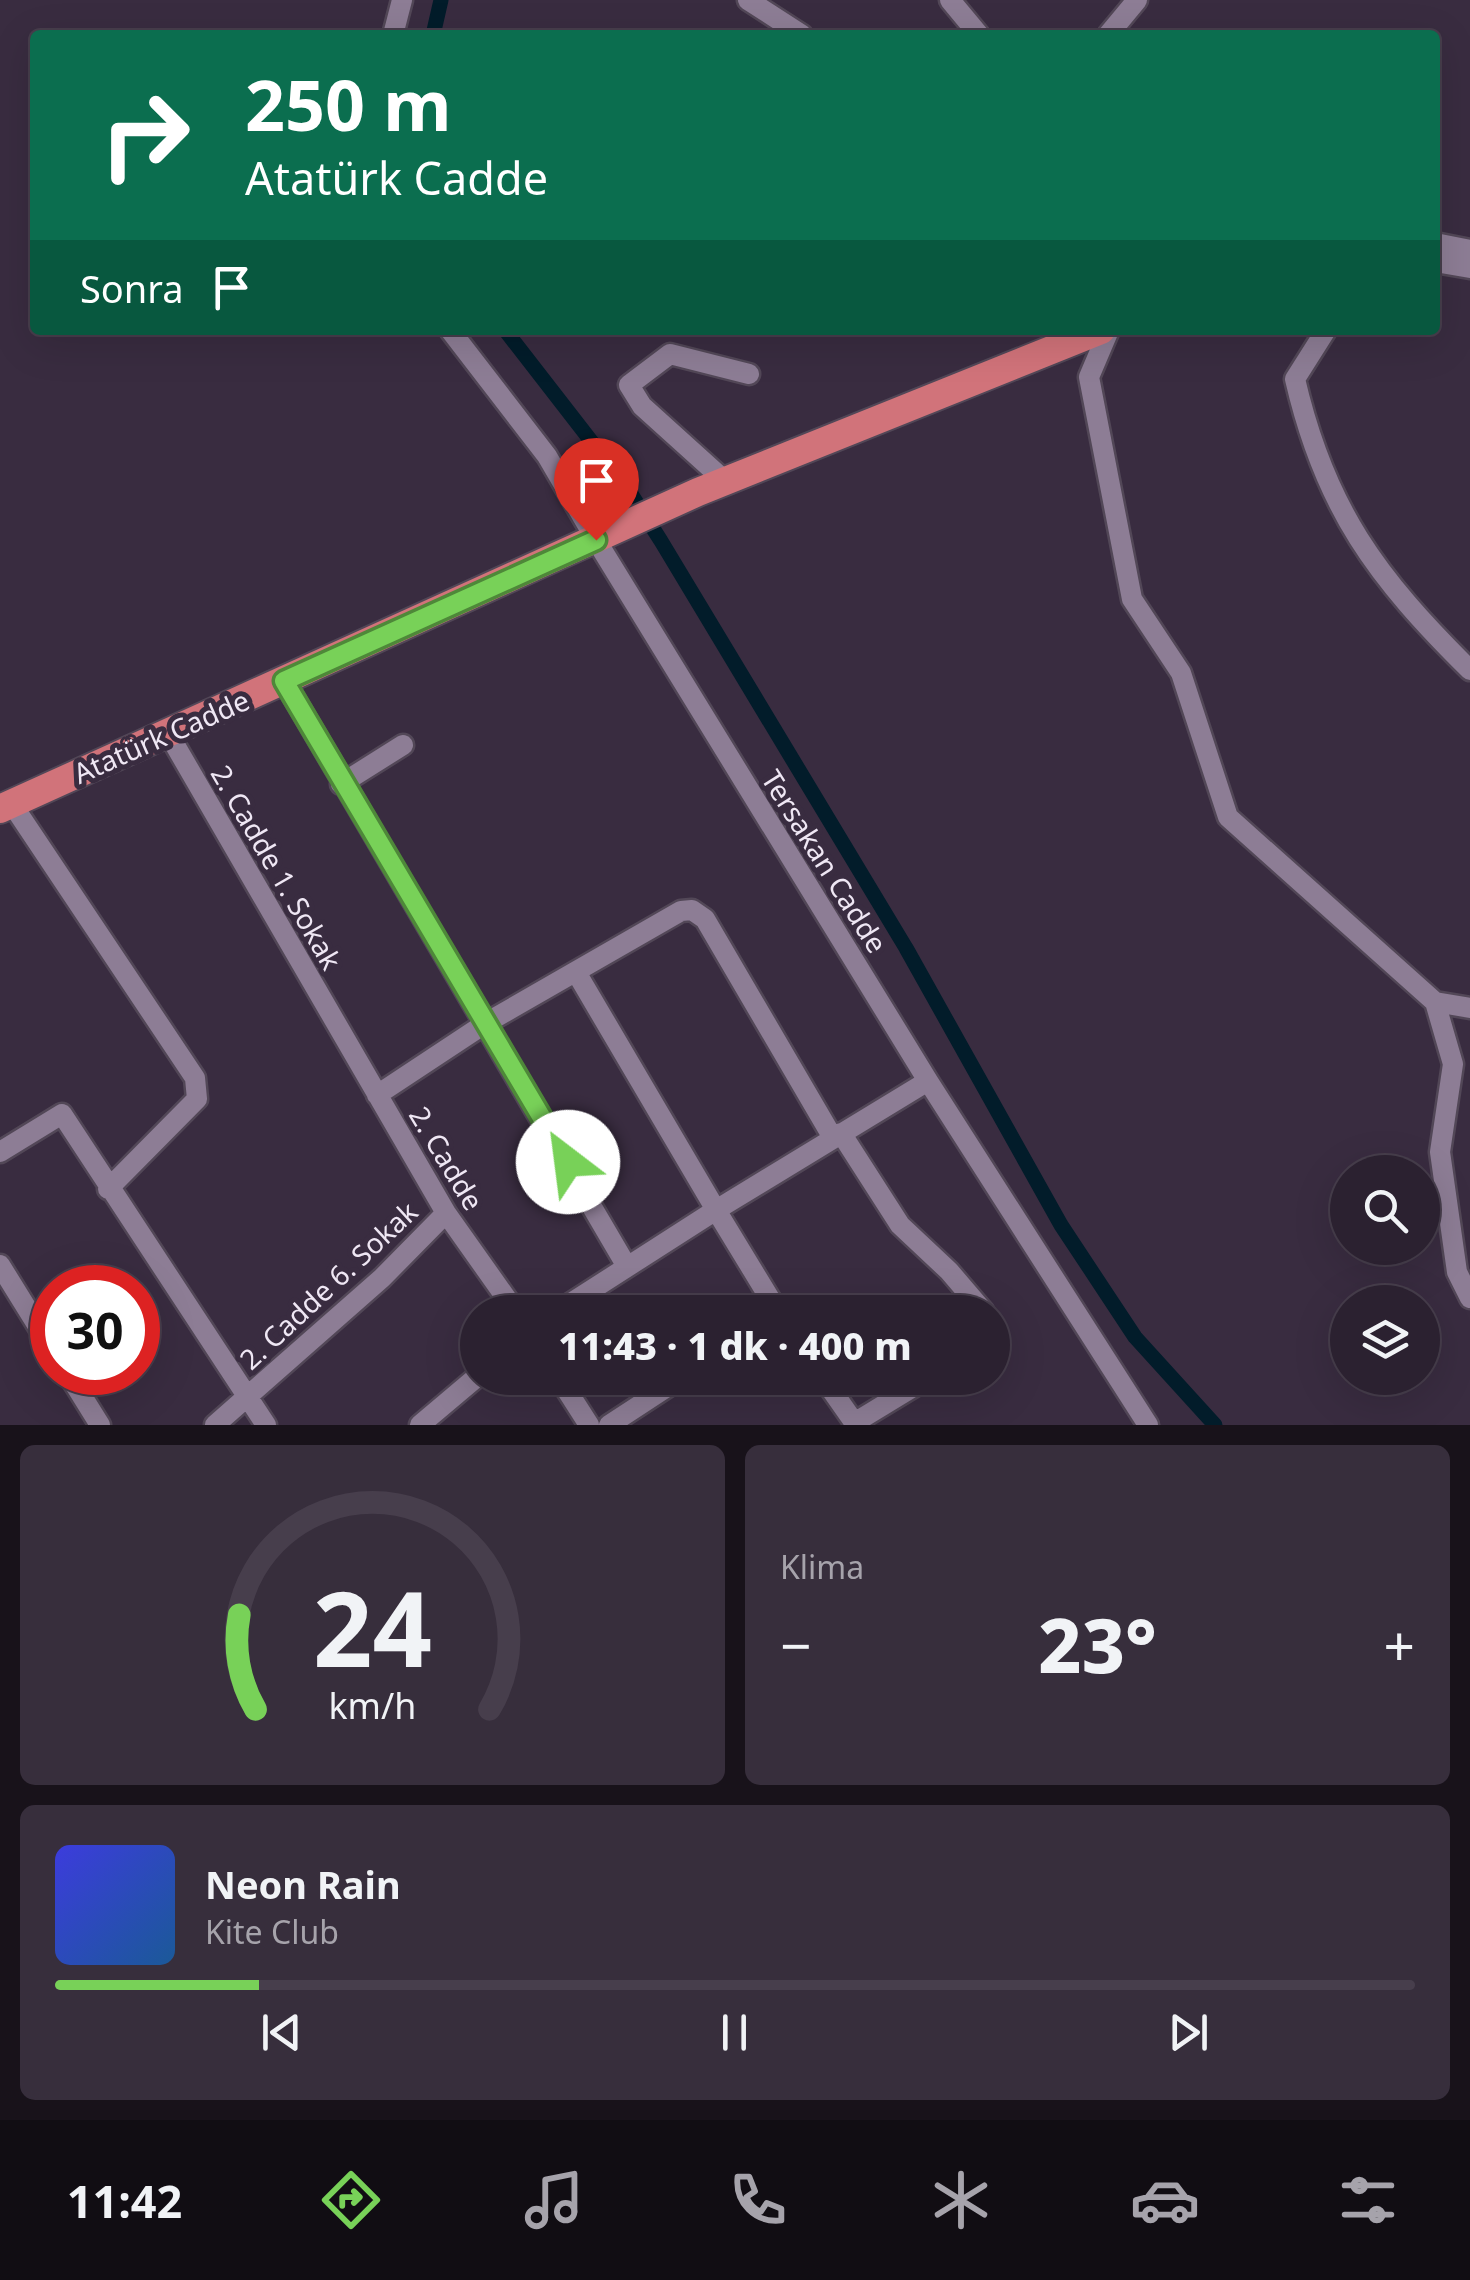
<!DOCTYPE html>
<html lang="tr">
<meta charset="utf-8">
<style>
body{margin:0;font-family:"Noto Sans",sans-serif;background:#372e3c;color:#f1f3f6;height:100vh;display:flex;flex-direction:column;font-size:38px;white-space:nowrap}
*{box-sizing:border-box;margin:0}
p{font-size:32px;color:#a6a3ab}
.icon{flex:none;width:55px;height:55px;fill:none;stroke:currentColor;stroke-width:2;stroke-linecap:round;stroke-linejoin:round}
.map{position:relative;height:1425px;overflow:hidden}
.side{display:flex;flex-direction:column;gap:20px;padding:20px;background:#18121a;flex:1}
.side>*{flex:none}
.banner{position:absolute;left:30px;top:30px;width:1410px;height:305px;border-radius:10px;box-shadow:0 10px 40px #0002,0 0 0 2px #473e4c;background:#0b6e4f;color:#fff;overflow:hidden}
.fabs{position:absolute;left:1330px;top:1155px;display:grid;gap:20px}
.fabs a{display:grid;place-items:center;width:110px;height:110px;border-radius:50%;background:#2b2130;box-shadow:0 10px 40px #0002,0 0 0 2px #473e4c;font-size:50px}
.speed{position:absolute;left:30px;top:1265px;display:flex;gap:20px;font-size:50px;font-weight:700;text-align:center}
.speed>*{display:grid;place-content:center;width:130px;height:130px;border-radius:50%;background:#2b2130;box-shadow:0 10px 40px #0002,0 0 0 2px #473e4c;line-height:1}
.speed .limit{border:15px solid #d22;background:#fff;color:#111}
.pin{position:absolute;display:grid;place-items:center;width:85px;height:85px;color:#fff;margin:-102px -42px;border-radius:50% 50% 50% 0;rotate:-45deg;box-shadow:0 0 10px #0007}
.pin .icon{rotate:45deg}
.me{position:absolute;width:110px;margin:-55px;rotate:330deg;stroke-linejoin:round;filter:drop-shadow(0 0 8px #0008)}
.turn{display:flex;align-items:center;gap:35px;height:210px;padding:0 50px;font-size:45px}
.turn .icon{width:130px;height:130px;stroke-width:2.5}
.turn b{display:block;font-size:70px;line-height:85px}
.then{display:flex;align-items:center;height:95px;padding:0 50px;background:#0003;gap:20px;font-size:38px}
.big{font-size:75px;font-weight:800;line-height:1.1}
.side .widget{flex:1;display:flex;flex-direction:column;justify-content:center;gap:15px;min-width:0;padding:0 35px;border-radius:15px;background:#372e3c}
.side .dial{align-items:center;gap:0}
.dial svg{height:260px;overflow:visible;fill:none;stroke:#473e4c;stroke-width:7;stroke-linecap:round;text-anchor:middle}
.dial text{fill:#f1f3f6;stroke:none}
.song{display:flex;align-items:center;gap:30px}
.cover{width:120px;height:120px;border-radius:15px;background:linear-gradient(135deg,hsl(240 70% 55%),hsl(210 70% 35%))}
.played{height:10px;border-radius:5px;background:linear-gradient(90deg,#78d158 15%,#473e4c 15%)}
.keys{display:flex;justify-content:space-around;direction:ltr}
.heat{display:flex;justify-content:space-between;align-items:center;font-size:55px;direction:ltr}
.side .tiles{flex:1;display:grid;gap:20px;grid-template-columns:1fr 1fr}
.widget:last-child{grid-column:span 2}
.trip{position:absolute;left:460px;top:1295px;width:550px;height:100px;border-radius:50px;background:#2b2130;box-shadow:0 10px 40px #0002,0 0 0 2px #473e4c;font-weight:800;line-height:100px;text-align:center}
.tab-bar{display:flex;height:160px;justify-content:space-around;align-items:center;background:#110d13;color:#a6a3ab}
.tab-bar .icon{width:70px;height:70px}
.tab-bar .current{color:#78d158}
.tab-bar b{font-size:45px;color:#f1f3f6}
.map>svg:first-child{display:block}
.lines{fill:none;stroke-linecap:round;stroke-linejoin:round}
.canal{stroke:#021c2a;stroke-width:15}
.minor-casing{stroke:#524757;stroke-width:25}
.major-casing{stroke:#524757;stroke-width:32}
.minor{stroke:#8d7d95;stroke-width:20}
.major{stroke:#d1737a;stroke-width:28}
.route-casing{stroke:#4e8839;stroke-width:25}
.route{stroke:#78d158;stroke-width:18}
.labels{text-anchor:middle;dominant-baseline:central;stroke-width:10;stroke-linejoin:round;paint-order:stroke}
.street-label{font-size:28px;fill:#efe7f4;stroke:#392c40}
</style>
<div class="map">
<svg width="1470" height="1425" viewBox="0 0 1470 1425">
<rect width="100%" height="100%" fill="#392c40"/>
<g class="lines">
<!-- canal -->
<path class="canal" d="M433 35 441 0
M505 330 626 486 661 541 906 948 1061 1225 1135 1337 1215 1425"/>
<defs>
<path id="minor" d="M748 0 802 35
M950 0 979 35
M393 35 402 0
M1108 35 1137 0
M1435 243 1470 250
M1435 262 1470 268
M450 330 547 456 596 540 928 1081 1148 1425
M1109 330 1089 377 1132 599 1181 673 1228 817 1435 1002 1470 1008
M1326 330 1295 379C1325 509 1377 578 1470 670
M725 481 642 406 629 385 670 354 749 374
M284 681 626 1265
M168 733 446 1213 516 1312
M341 784 403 745
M12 804 195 1078 197 1099 108 1189
M1435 1002 1453 1064 1440 1152 1457 1272 1470 1298
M377 1095 486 1023 681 911 692 910 705 919 833 1138
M841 1133 900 1225 949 1271 984 1312
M0 1152 62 1114 266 1425
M0 1265 52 1349
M557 1312 716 1210 576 972
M778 1312 716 1210 928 1081
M67 1372 100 1425
M559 1378 589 1425
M823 1378 856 1425
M854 1423 928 1378
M215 1425 382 1278 446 1213
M420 1425 478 1376
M609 1425 681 1378"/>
<path id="major" d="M0 809 698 492 1101 330"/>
</defs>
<!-- minor casing -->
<use href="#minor" class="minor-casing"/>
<!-- major casing -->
<use href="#major" class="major-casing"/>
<!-- minor -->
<use href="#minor" class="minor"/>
<!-- major -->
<use href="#major" class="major"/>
</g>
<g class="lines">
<defs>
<path id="route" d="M568 1162 284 681 596 540"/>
</defs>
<!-- route casing -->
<use href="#route" class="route-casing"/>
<!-- route -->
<use href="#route" class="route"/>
</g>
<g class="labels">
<!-- street labels -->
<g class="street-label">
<text transform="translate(161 736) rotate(-24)">Atatürk Cadde</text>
<text transform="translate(825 861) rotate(58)">Tersakan Cadde</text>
<text transform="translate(277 867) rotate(60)">2. Cadde 1. Sokak</text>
<text transform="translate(447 1158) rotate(59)">2. Cadde</text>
<text transform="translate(328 1285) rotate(-43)">2. Cadde 6. Sokak</text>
</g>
</g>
</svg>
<div class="fabs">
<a><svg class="icon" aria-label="search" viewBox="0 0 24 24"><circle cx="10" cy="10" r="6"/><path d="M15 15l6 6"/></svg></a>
<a><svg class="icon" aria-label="layers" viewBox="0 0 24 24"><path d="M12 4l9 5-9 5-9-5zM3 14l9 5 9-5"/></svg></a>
</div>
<div class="speed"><div class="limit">30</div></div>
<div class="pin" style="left:596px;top:540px;background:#d93025"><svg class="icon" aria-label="arrive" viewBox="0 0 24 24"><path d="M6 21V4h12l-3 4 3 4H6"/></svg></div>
<svg class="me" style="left:568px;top:1162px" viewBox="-20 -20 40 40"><circle r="19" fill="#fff"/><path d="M0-13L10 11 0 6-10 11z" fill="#78d158"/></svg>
<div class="trip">11:43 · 1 dk · 400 m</div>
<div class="banner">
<div class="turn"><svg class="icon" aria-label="right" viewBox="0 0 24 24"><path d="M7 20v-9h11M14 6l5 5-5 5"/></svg><div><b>250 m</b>Atatürk Cadde</div></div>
<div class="then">Sonra<svg class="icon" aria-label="arrive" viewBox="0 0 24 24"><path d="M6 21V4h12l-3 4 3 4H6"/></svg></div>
</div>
</div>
<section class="side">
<div class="tiles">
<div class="widget dial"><svg viewBox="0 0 100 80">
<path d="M14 69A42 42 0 1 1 86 69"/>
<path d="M14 69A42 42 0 0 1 9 40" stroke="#78d158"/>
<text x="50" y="56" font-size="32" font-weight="700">24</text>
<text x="50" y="72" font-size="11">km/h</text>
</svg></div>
<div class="widget"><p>Klima</p>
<div class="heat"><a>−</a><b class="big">23°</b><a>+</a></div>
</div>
<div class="widget">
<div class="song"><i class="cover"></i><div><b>Neon Rain</b><p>Kite Club</p></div></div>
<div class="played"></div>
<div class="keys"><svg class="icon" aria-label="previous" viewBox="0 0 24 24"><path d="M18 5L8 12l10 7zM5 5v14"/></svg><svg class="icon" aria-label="pause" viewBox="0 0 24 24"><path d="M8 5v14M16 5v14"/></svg><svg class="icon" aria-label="next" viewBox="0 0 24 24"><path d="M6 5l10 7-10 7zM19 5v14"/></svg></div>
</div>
</div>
</section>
<nav class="tab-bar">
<b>11:42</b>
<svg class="icon current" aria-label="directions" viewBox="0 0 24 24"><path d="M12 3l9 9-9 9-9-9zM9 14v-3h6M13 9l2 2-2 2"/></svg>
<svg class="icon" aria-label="music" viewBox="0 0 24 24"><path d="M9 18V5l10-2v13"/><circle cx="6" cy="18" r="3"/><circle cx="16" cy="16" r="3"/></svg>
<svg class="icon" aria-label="phone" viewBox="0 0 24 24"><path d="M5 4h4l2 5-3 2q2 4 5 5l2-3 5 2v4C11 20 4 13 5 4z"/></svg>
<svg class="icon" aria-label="climate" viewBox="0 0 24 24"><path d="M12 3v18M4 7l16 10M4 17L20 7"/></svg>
<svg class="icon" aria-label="car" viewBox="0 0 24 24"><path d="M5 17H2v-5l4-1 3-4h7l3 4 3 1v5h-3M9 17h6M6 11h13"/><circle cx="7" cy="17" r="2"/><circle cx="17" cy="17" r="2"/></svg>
<svg class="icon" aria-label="filters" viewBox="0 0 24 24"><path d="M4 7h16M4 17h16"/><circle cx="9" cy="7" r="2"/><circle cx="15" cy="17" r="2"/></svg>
</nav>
